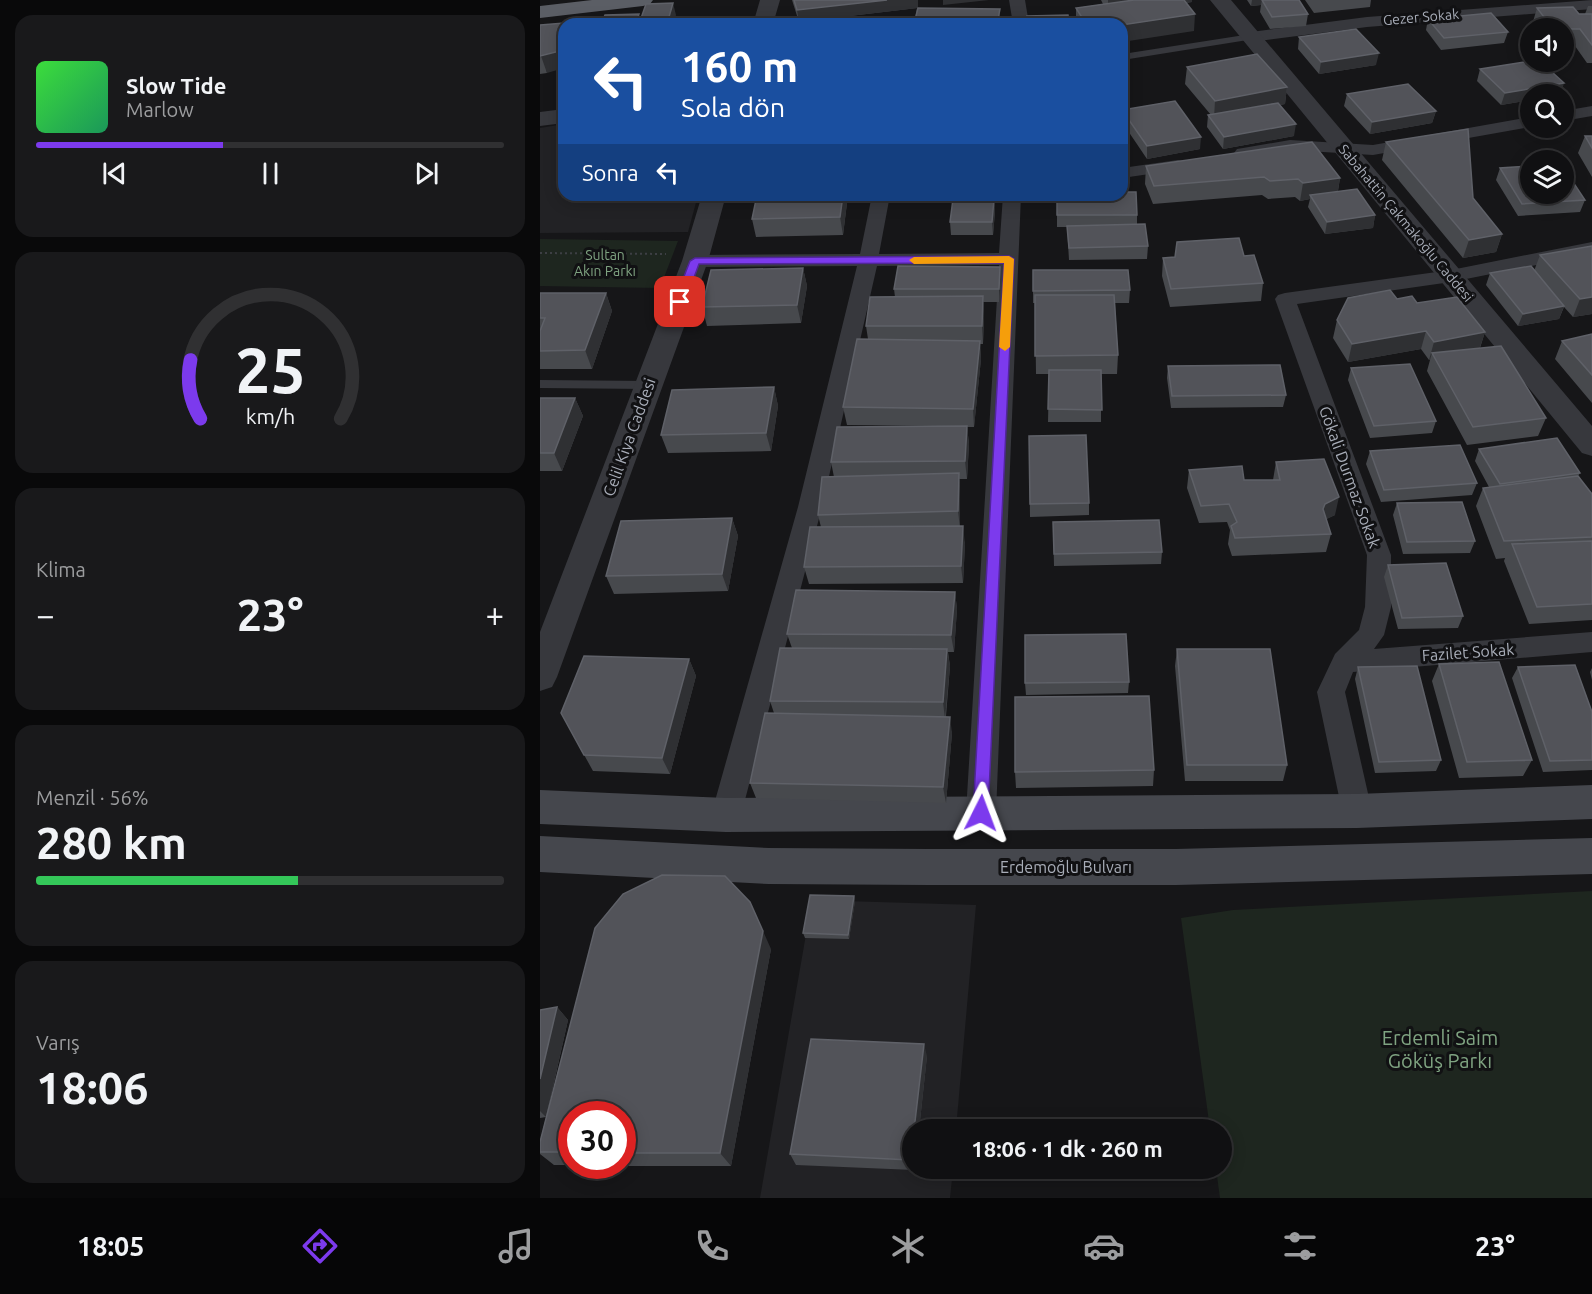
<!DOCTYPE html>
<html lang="tr">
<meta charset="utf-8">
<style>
body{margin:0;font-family:Ubuntu,sans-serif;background:#19191b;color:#f1f3f6;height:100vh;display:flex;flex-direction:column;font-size:22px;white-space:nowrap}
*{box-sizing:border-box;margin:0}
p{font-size:20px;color:#9c9d9f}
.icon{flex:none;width:33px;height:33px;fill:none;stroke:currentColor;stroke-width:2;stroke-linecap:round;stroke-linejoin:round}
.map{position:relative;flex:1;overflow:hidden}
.drawer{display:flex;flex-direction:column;gap:15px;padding:15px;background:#09090a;width:540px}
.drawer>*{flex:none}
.hud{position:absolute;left:18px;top:18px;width:570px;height:183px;border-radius:18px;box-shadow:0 3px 15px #0003,0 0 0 2px #303032;background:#1a4fa0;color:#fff;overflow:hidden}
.controls{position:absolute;left:980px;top:18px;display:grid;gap:12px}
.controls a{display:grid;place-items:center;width:54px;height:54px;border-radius:50%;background:#101012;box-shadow:0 3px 15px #0003,0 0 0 2px #303032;font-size:30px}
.speed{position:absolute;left:18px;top:1101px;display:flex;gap:12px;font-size:30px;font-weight:700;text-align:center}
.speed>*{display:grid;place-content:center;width:78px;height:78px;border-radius:50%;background:#101012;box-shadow:0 3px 15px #0003,0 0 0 2px #303032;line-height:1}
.speed .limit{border:9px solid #d22;background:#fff;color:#111}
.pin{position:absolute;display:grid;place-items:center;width:51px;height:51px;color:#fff;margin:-26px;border-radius:12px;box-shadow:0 3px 9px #0006}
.me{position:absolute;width:66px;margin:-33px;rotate:3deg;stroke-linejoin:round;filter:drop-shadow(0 0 4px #0008)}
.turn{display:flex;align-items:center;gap:21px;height:126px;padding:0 24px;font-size:27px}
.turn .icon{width:78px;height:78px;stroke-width:2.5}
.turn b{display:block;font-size:42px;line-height:51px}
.then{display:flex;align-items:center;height:57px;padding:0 24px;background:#0003;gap:12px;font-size:22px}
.big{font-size:45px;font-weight:700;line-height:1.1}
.drawer .tile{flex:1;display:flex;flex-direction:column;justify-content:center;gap:9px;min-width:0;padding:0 21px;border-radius:18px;background:#19191b}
.drawer .dial{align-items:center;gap:0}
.dial svg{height:156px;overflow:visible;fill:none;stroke:#303032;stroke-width:7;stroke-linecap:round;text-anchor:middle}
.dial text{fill:#f1f3f6;stroke:none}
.song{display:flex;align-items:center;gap:18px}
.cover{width:72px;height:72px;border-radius:9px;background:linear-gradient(135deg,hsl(120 70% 55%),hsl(150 70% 35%))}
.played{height:6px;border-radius:3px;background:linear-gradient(90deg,#7c3aed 40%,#303032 40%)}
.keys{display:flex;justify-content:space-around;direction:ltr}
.heat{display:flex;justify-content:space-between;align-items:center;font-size:33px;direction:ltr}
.charge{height:9px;border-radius:4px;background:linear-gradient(90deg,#34c759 56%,#303032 0)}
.trip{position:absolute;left:362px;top:1119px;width:330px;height:60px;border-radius:30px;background:#101012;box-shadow:0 3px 15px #0003,0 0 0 2px #303032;font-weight:700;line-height:60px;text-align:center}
.tab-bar{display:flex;height:96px;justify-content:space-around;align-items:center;background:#060607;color:#9c9d9f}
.tab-bar .icon{width:42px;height:42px}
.tab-bar .current{color:#7c3aed}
.tab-bar b{font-size:27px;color:#f1f3f6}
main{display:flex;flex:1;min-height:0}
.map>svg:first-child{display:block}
.built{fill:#222225}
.green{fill:#1e261f}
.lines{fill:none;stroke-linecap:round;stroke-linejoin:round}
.path{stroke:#3d3f44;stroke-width:2;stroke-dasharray:2 3;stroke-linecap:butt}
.service{fill:#37383d;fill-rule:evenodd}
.minor{fill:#37383d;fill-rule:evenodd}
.tertiary{fill:#37383d;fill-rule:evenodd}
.secondary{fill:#45474d;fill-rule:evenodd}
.trunk{fill:#5b5e65;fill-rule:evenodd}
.wall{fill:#47494d}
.shaded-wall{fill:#2f3033}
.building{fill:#525359;stroke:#5f6168;stroke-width:1.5}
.route{fill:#7c3aed;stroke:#51269a;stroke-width:1.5}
.slow{fill:#f59e0b}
.labels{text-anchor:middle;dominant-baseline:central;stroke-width:6;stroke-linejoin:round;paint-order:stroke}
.far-street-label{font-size:14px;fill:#a8adb8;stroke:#111113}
.far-park-label{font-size:14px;fill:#7fa381;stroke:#111113}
.street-label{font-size:16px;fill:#a8adb8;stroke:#111113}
.near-park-label{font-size:20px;fill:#7fa381;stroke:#111113}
</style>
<main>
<section class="drawer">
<div class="tile">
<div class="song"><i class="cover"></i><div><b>Slow Tide</b><p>Marlow</p></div></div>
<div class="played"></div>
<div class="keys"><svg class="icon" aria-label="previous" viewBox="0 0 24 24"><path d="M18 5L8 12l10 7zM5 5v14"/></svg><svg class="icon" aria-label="pause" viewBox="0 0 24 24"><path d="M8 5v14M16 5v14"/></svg><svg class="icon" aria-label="next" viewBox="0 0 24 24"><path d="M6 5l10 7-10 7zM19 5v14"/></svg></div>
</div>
<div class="tile dial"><svg viewBox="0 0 100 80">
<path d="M14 69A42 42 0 1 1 86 69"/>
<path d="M14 69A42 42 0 0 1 9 39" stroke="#7c3aed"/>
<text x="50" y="56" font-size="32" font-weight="700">25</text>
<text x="50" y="72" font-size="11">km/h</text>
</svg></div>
<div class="tile"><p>Klima</p>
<div class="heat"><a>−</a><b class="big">23°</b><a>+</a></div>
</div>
<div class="tile"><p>Menzil · 56%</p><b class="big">280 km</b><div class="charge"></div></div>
<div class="tile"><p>Varış</p><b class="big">18:06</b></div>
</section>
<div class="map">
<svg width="1052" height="1198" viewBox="0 0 1052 1198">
<rect width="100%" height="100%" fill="#161618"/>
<!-- built -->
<path class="built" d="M24 124V195H158L148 232 0 233V128Z
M272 900 436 905 416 1129 372 1130V1168L413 1169 410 1198H220Z"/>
<!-- green -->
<path class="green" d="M0 239 138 241 120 288 0 286Z
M1052 891V1198H680L676 1169 681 1168V1130L670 1129 641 918 693 910Z"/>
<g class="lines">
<!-- path -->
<path class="path" d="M0 253 126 254"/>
<!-- service -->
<path class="service" d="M711 34 715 37 714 39 589 59 585 56 589 53Z
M0 380 109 381 115 385 109 389 0 388Z"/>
<!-- minor -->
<path class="minor" d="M469 0H485L489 24H473Z
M1052 0V9L827 27 711 42 703 37 711 32 827 17Z
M1052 106V116L1023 121V111Z
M990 117V127L833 155 750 150 703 158 697 157 694 153 697 149 703 148 750 140 833 145Z
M638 160 644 161 647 165 644 169 582 178V168Z
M332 195H350L339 254 459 253 463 195H481L456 813 451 822 441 826 431 822 426 813 459 265 337 266 282 507 201 815 196 824 186 828 176 824 171 815 258 507 317 266 155 267 148 265 145 261 148 257 155 255 320 254Z
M1052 242V254L911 282 757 304 851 555V607L844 635 834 649 1052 632V652L813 672 805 692 832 811 827 820 817 824 807 820 802 811 777 692 795 654 819 630 825 607 827 555 735 299 738 295 745 293 911 270Z"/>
<!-- tertiary -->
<path class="tertiary" d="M220 0H240L233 24H213Z
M670 0H691L1052 426V456L1042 453Z
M24 109V123L0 126V112Z
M162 195H186L168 261 17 677 12 687 0 691V632L142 261Z"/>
<!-- secondary -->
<path class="secondary" d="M1052 785V819L817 828 186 832 0 824V790L186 798 817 794Z
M0 836 229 848 387 849H636L1052 838V874L636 885H387L229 884 0 872Z"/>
<!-- trunk -->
<path class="trunk" d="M52 0H113L110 4 103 6 0 18V6Z"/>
</g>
<!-- wall -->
<path class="wall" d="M252 0H378V8L460 20V24H374L377 8 259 22Z
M561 0H652V2L646 3 654 31 582 24H536V8L563 4Z
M707 0H759L768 14 766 26 730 29 720 12 721 5 711 6Z
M765 0H831L830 7 774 13Z
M1048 6H1052V63H1047L1035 46H1023V28H995L992 25 997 8 1039 14H1045Z
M888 19 968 32 964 43 901 50 886 30Z
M0 25 7 73 0 74Z
M759 37 836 65 779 74 758 49Z
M647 67 747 87 745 104 740 105 754 136 683 149 667 127 668 115H671L645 84Z
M940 69 990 94V100L961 105 937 81Z
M807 94 896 111 892 123 830 134 804 106Z
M582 110 660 149 607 159 582 122Z
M1045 136H1052V177L1038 153Z
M846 142 933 198 962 234 956 252 923 258 842 160Z
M606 166 800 178 798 191 835 215 833 228 785 234 768 207 770 199 760 201 755 197 728 199 722 195 613 204 605 184Z
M960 168 1045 200 1040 212 978 216 956 180Z
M51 195H127L124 202 53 201Z
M355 195H404V201H356Z
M517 195 597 215V224L608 246 607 259 529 260 527 227H517Z
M454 199 455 211 453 235H411L410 222Z
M307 203 303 235 216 237 212 219Z
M1052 246V314L1033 317 1024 307 1019 319 978 326 946 285 950 273 994 271 1000 255Z
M704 256 723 283 721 301 630 307 622 276 623 258Z
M460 267 461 279 459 302H443L444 314 443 344H440L441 359 434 427H427L429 444 427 479H419L420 491V526L425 544 423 583 269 584 264 567 281 527 278 515 294 477 291 462 397 426 307 425 303 407 328 339 326 326 355 297 354 289Z
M263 268 267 286 261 323 167 326 162 307Z
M493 270 590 290 589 303H575L578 355 577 374H561V422H508L509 374H496L495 303H493Z
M0 293H66L72 311 52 369H0Z
M857 299 877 303 945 332 940 348 1006 418 998 436 927 445 887 371 890 360H889L881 349 808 362 793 338 797 320Z
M1052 334V403L1015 359 1022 341Z
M628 366 746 395 743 407 631 408 627 378Z
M811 368 896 421 892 433 830 438 808 380Z
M234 387 238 406 231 451 128 453 121 435Z
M0 398H35L43 416 22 471H0Z
M489 436 549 503V515L490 517Z
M939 449 1040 473 1038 476 1052 494V620L989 624 964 561 965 558 956 559 936 506 943 488 949 487 935 461Z
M830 451 937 483 932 495 841 502 826 464Z
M736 462 795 515 786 519 791 534 786 552 692 556 688 544 690 530 687 522 659 523 647 488 649 470 704 480H733Z
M857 503 935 541 930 553 863 554 853 515Z
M192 518 198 536 188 591 74 594 66 576Z
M513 522 622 552 621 564 514 566Z
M848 565 923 616 918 628 858 629 844 577Z
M415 592 417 609 414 652H408L410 666 406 716 412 733 406 803 216 798 210 783 234 713 230 701 252 648 247 634Z
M637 649 747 765 743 781H645L635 666Z
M149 659 156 676 130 774 53 771 21 713Z
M899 664 992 760 983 776 919 778 892 681Z
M818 667 901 760 896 771 835 773 815 679Z
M978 667 1052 712V770L1003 772 972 678Z
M1052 668V680L1050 672Z
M589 682 588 693 486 695 485 683Z
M614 770 613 786 476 788 475 772Z
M314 896 315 901 309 939 265 938 263 933Z
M231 949 191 1166H82V1114H32V1165H14L0 1154V1142L6 1117 0 1118V1010L17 1007 28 1020 7 1114Z
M387 1056 379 1130H372V1168H374V1170L256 1165 250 1154Z"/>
<!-- shaded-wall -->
<path class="shaded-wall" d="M347 0H378V8L259 22 257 10Z
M403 0H449L403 5Z
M568 0H652V2L568 11Z
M712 0H745H722L721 5 711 6Z
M133 3 136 15 133 24H127Z
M460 9V24H457Z
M99 14 102 24H95Z
M655 14 654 31 582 42V25Z
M24 50V68L7 73 1 56Z
M839 53 836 65 779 74 781 62Z
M1024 83 1021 94H990V100L961 105 965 93Z
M747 87 745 104 674 118 675 101Z
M896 111 892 123 830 134 832 122Z
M756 124 754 136 683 149 684 137Z
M661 137 660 149 607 159V146Z
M586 143V156L582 159V147Z
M800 178 797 196 770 195V199L760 201 763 183Z
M122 195H127L124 202Z
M303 195H306L307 203 303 235 300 217Z
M454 199 455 211 453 235 452 222Z
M835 215 833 228 785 234 787 222Z
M962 234 956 252 923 258 929 240Z
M460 267 461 279 459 302V289Z
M263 268 267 286 261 323 257 305Z
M66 293 72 311 52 369 45 350Z
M443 296 444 314 443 344 442 326Z
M1052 297V314L1033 317 1040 299Z
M1024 306 1019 319 978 326 983 314Z
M886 331 881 349 808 362 812 344Z
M945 332 939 350 892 353 890 360H889L894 342Z
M440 341 441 359 434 427 433 409Z
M234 387 238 406 231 451 226 433Z
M35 398 43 416 22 471 14 453Z
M427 426 429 444 427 479 425 461Z
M419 473 420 491V528L418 511Z
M799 497 795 515 781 522 783 509 785 504Z
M192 518 198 536 188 591 182 574Z
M423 526 425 544 423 583 421 566Z
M415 592 417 609 414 652 411 635Z
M407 649 410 666 405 719 403 702Z
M149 659 156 676 130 774 122 758Z
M410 717 412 733 406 803 403 787Z
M314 896 315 901 309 939 308 935Z
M210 902 231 949 191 1166 180 1153Z
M17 1007 28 1020 6 1117 0 1111V1079Z
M384 1044 387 1056 379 1130H374Z"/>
<!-- building -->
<path class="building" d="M254 0H347L257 10Z
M594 0H644L655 14 582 25V24H546L536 8Z
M722 0H759L768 14 732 17Z
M133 3 127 24H99L106 4Z
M1033 7 1039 14H1052V45L1040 29H1025L1007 21 997 8Z
M378 8 460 9 457 24H374Z
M951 13 968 32 904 38 888 19Z
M99 14 95 24H61L65 15Z
M528 15 529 24H488L487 16Z
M185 18 184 24H140L142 20Z
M24 23V50L0 56V25Z
M816 29 839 53 781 62 759 37Z
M717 54 747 87 675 101 647 67Z
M990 61 1001 62 1024 83 965 93 940 69Z
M868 84 896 111 832 122 807 94Z
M635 101 661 137 607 146 582 110Z
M738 103 756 124 684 137 668 115Z
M928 129 933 198 962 234 929 240 846 142Z
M582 135 586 143 582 147Z
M1045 136H1052V148Z
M772 142 800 178 763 183 758 179 730 181 724 177 614 186 606 166Z
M990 166V194H1023V167L1045 200 982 204 960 168Z
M817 189 835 215 787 222 770 195Z
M582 192H596L597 215H517V195H582Z
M217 195H303L300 217 212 219Z
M413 199H454L452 222H410Z
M605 224 608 246 529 248 527 226Z
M699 238 704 256 714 255 723 283 631 289 623 258 635 257 637 242Z
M1052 246V297L1040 299 1000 255Z
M358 266 460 267 459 289H354Z
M991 266 1024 306 983 314 950 273Z
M263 268 257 305 162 307 171 270Z
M493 270H588L590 290 493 291Z
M850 290 857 299 872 296 877 303 917 297 945 332 894 342 886 331 812 344 797 320 808 298Z
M0 293H66L45 350 0 351V331L5 318H0Z
M495 295H574L578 355 495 356Z
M443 296 442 326H326L330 297Z
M1052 334V375L1022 341Z
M317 339 440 341 433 409 303 407Z
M961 346 1006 418 933 427 892 353Z
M870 364 896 421 834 426 811 368Z
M740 365 746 395 632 396 628 366Z
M509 370H561L562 410 508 409Z
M234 387 226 433 121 435 132 390Z
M0 398H35L14 453H0Z
M427 426 425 461 291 462 297 427Z
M546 435 549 503 490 504 489 436Z
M1017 438 1040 473 960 484 939 449Z
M920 445 937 483 844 490 830 451Z
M784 459 799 497 785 504 783 509 791 534 695 538 691 526 697 522 689 504 661 506 649 470 702 466 704 480H740L736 462Z
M419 473 418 511 278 515 282 477Z
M1038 476 1052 494V537L964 541 943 488Z
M922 502 935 541 867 542 857 503Z
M192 518 182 574 66 576 81 521Z
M619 520 622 552 514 554 513 522Z
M423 526 421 566 264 567 270 527Z
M1052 541V604L997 607 972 544Z
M906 563 923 616 862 618 848 565Z
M256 590 415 592 411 635 247 634Z
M586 634 589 682 485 683V635Z
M240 648 407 649 403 702 230 701Z
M637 649H730L747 765H647Z
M44 656 149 659 122 758 44 755 21 713Z
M959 662 992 760 927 762 899 664Z
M1035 665 1052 712V760L1010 761 978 667Z
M877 666 901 760 839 762 818 667Z
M609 696 614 770 475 772V697Z
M225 713 410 717 403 787 210 783Z
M122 875 185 876 210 902 223 931 180 1153H82V1114H32V1152H0V1142L55 928 83 894Z
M270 895 314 896 308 935 263 933Z
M17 1007 0 1079V1010Z
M271 1039 384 1044 374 1130H372V1145L370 1160 250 1154Z"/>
<!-- route -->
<path class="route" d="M469 256 474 259 448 813 446 818 441 820 435 818 433 813 464 263 159 264 145 302 140 306 134 302 150 261 155 258Z"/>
<!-- slow -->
<path class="slow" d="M469 256 474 259 470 347 465 351 459 347 464 263 374 264 369 260 374 257Z"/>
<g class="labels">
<!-- far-street labels -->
<g class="far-street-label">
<text transform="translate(881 17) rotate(-5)">Gezer Sokak</text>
<text transform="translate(866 223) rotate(50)">Sabahattin Çakmakoğlu Caddesi</text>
</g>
<!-- far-park labels -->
<g class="far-park-label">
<text x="65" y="255">Sultan<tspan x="65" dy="16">Akın Parkı</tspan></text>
</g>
<!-- street labels -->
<g class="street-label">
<text transform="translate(89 437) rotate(-70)">Celil Kiya Caddesi</text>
<text transform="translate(810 477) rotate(70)">Gökali Durmaz Sokak</text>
<text transform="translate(928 652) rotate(-4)">Fazilet Sokak</text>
<text x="526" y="867">Erdemoğlu Bulvarı</text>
</g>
<!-- near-park labels -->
<g class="near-park-label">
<text x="900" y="1037">Erdemli Saim<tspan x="900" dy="23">Göküş Parkı</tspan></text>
</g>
</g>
</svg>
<div class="controls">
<a><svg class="icon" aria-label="sound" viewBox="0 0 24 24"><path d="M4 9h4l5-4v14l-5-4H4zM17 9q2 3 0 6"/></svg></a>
<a><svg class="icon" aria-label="search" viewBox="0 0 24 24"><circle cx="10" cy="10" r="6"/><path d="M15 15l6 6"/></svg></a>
<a><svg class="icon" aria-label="layers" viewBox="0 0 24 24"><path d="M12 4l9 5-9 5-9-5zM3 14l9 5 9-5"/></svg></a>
</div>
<div class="speed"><div class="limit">30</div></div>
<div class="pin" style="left:140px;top:302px;background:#d93025"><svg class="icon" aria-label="arrive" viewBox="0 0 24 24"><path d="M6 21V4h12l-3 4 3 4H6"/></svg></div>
<svg class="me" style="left:441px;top:813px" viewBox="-20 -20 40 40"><path d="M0-17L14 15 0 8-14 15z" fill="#7c3aed" stroke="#fff" stroke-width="4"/></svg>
<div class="trip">18:06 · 1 dk · 260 m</div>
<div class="hud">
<div class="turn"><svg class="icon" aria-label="left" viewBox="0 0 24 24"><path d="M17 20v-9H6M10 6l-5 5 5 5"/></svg><div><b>160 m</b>Sola dön</div></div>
<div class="then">Sonra<svg class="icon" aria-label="left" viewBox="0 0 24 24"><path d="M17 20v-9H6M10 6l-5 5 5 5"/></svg></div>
</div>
</div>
</main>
<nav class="tab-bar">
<b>18:05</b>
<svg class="icon current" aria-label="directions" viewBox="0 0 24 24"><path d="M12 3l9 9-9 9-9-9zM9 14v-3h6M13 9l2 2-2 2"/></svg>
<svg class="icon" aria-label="music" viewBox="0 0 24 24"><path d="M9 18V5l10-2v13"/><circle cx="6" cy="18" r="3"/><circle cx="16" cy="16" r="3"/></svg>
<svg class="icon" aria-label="phone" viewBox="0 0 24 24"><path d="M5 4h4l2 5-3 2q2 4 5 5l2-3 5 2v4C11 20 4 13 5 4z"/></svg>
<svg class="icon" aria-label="climate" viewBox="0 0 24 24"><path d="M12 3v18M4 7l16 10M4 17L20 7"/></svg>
<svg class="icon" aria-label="car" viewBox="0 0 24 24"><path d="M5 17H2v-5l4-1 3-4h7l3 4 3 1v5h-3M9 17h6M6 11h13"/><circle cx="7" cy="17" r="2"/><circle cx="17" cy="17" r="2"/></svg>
<svg class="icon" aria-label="filters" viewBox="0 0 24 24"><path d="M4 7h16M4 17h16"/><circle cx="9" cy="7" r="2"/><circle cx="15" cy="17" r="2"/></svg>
<b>23°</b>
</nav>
